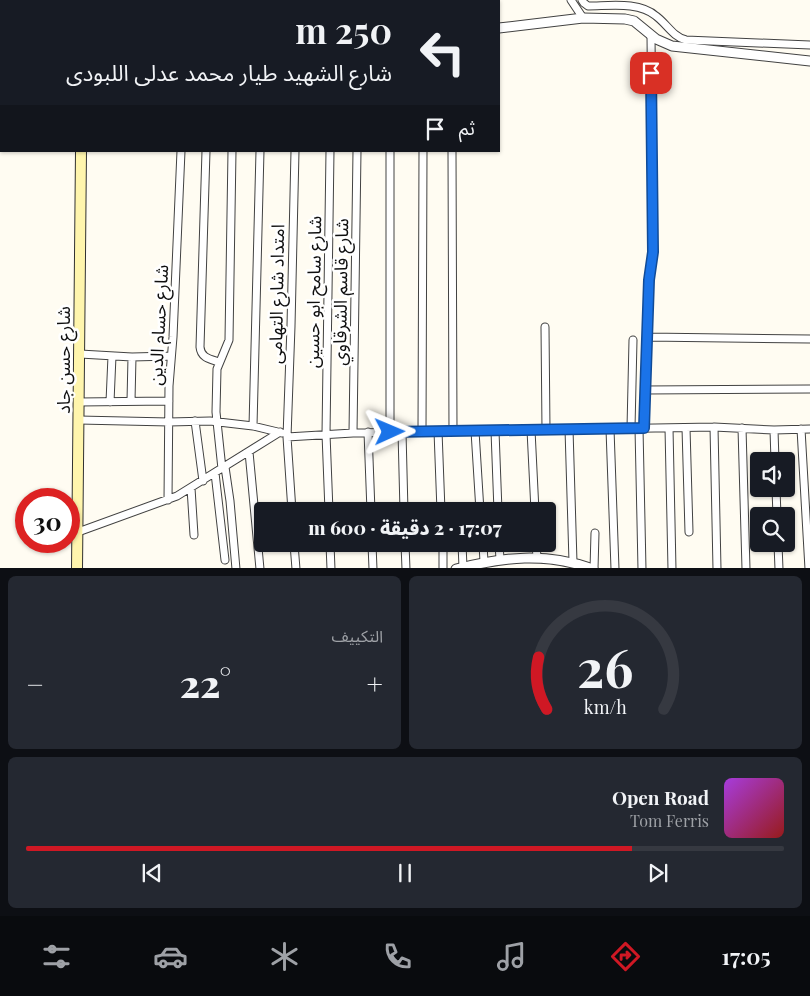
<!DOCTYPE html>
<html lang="ar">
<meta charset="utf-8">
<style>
body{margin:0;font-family:"Playfair Display","Noto Sans Arabic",serif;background:#242831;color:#f1f3f6;direction:rtl;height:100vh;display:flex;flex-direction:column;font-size:19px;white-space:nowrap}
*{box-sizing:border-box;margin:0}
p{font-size:16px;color:#9ea1a6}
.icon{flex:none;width:28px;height:28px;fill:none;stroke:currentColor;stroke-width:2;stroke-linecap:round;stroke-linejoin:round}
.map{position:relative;height:568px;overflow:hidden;direction:ltr}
.sheet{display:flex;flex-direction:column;gap:8px;padding:8px;background:#0d0f14;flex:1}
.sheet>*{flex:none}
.hud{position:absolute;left:0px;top:0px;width:500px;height:152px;box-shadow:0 1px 4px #0004;direction:rtl;background:#171b24;color:#f1f3f6;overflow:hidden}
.tools{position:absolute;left:750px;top:452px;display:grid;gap:10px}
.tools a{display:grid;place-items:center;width:45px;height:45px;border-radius:5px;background:#171b24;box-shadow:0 1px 4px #0004;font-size:25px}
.speed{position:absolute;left:15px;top:488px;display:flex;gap:10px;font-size:25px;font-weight:700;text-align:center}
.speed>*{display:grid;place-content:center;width:65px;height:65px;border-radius:50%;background:#171b24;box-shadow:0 1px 4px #0004;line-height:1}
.speed .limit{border:8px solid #d22;background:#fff;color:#111}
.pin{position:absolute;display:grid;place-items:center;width:42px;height:42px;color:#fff;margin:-21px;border-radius:10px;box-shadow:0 2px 8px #0006}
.me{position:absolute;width:55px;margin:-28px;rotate:89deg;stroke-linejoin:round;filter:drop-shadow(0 0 4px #0008)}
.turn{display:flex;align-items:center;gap:18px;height:105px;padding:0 25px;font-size:22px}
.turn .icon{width:65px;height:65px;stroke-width:2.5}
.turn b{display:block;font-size:35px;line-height:42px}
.then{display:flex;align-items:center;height:48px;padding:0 25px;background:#0003;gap:10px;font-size:19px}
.big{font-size:38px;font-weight:800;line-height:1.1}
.sheet .card{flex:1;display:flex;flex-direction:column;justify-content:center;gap:8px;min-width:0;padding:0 18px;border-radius:8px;background:#242831}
.sheet .dial{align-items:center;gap:0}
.dial svg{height:130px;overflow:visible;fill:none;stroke:#363941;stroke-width:7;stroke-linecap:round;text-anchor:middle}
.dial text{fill:#f1f3f6;stroke:none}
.song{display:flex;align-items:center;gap:15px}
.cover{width:60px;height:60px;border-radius:8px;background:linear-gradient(135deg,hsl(280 70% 55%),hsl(0 70% 35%))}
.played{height:5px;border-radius:2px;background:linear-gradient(90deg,#cf1824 80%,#363941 80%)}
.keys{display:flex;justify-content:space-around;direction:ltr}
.heat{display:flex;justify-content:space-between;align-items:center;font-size:28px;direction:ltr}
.sheet .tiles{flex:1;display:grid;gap:8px;grid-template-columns:1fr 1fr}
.card:last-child{grid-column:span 2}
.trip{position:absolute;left:254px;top:502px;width:302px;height:50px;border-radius:5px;background:#171b24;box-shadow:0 1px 4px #0004;font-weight:800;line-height:50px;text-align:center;direction:rtl}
.menu{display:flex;height:80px;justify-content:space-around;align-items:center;background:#090b0e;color:#9ea1a6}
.menu .icon{width:35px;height:35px}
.menu .selected{color:#cf1824}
.menu b{font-size:22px;color:#f1f3f6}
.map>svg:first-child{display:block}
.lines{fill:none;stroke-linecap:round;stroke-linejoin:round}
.minor-casing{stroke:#424242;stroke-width:9}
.tertiary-casing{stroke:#424242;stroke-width:11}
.secondary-casing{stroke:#313131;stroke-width:12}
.minor{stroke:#fff;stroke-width:7}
.tertiary{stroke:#fff;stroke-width:9}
.secondary{stroke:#fff5ad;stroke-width:10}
.route-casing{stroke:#114b97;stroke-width:12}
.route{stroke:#1a73e8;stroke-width:9}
.labels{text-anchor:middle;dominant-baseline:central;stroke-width:5;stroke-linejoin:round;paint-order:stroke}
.street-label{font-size:18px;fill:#0f0f0f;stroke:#fff}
</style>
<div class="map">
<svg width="810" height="569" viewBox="0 0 810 569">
<rect width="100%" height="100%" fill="#fffcf2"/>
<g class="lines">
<defs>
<path id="minor" d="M571 0 583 18
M582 0 584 3 588 6C609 6 639 1 656 16 666 23 673 37 686 40L810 45
M197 1V0
M221 1V0
M248 1V0
M0 108H1
M206 151 200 347C201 358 210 359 219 362
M390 151V432
M452 151 453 431
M545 327 546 430
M647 337 810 339
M80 354 132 357 171 356
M645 390 810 389
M131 401 132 357
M79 402 169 401
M110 402 112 356
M79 420 169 422 210 421 253 426 282 433
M195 421 203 481
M253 426 260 151
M714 427 717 569
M631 428 633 340
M639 428 642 569
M644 428 649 280 653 252 651 35
M669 428 672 569
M686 428 689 532
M742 428 746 569
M569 429 573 562
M610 429 615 569
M801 429 809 569
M531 430 535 511
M774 430 775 461
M438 431 441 511
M475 431 480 511
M495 431 498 511
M368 432 371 511
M402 432 404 511
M422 432 423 151
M353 433 357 151
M287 437 353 433 714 427 774 430 810 429
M249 452 260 569
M225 467 230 501 236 569
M222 469 216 412 217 369 229 340 232 151
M215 473 225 560
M191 488 194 535
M776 489 777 516
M168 500 169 386 173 337 181 151
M292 511 287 437 291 326 295 151
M329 511 326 434 330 151
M78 532 177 496 280 432
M294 544 296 569
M330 544 331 569
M372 544 373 569
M405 544 406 569
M443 544V569
M462 544 463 567
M483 544 484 562
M499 544 500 559
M536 544 537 557
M778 544 779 569
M594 569 595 533"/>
<path id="tertiary" d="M499 28 583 18 625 19 634 21 656 39 672 46 810 61
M0 125H1
M456 569C504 557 545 552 593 569"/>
<path id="secondary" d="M85 1V0
M77 569 81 151"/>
</defs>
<!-- minor casing -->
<use href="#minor" class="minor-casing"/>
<!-- tertiary casing -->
<use href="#tertiary" class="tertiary-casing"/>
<!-- secondary casing -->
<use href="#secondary" class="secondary-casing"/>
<!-- minor -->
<use href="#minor" class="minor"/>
<!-- tertiary -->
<use href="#tertiary" class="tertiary"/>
<!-- secondary -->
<use href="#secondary" class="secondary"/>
</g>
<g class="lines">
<defs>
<path id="route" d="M390 432 644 428 649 280 653 252 651 73"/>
</defs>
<!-- route casing -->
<use href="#route" class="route-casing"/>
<!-- route -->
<use href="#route" class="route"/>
</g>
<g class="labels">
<!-- street labels -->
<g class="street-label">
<text transform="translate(313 292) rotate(-89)">شارع سامح ابو حسين</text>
<text transform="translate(340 292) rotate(-89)">شارع قاسم الشرقاوي</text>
<text transform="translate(276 294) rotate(-89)">امتداد شارع التهامى</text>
<text transform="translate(158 325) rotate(-87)">شارع حسام الدين</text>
<text transform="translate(63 360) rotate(-90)">شارع حسن جاد</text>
</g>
</g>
</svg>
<div class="tools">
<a><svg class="icon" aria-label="sound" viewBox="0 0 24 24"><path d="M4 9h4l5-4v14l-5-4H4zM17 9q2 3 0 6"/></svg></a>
<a><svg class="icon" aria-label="search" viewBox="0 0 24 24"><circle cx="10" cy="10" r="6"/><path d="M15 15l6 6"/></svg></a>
</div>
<div class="speed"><div class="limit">30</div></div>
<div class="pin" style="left:651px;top:73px;background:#d93025"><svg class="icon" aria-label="arrive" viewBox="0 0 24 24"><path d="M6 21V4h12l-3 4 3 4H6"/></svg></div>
<svg class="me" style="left:390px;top:432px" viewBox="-20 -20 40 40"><path d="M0-17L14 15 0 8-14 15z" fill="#1a73e8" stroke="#fff" stroke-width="4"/></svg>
<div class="trip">17:07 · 2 دقيقة · 600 m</div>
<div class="hud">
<div class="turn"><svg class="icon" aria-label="left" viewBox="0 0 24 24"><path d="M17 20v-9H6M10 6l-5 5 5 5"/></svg><div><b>250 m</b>شارع الشهيد طيار محمد عدلى اللبودى</div></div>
<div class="then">ثم<svg class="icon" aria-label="arrive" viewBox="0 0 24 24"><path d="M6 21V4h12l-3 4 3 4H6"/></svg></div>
</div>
</div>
<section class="sheet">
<div class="tiles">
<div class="card dial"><svg viewBox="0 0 100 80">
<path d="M14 69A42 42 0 1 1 86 69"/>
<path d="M14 69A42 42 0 0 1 9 37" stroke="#cf1824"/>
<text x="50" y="56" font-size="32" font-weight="700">26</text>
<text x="50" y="72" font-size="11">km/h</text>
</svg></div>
<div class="card"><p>التكييف</p>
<div class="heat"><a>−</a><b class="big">22°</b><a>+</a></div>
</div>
<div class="card">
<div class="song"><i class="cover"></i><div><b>Open Road</b><p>Tom Ferris</p></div></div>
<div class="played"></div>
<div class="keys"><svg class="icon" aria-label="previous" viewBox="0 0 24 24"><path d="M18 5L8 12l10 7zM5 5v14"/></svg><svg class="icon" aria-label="pause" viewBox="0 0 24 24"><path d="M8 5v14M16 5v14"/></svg><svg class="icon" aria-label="next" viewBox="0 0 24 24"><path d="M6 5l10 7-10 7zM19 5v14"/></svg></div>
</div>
</div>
</section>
<nav class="menu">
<b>17:05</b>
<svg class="icon selected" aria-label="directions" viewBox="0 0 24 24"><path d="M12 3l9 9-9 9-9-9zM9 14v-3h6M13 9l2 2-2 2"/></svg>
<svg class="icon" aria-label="music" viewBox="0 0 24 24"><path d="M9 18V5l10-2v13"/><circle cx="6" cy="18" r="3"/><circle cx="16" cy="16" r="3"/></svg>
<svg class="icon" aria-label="phone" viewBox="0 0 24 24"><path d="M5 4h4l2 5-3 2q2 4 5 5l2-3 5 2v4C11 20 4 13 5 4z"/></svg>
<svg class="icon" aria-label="climate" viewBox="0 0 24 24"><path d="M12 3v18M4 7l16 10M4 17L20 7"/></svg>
<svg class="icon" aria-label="car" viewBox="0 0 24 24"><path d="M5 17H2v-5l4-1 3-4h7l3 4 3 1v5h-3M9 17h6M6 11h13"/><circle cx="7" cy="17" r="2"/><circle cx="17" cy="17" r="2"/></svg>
<svg class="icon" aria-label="filters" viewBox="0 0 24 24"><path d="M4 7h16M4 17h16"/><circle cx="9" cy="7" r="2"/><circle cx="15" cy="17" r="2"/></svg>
</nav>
